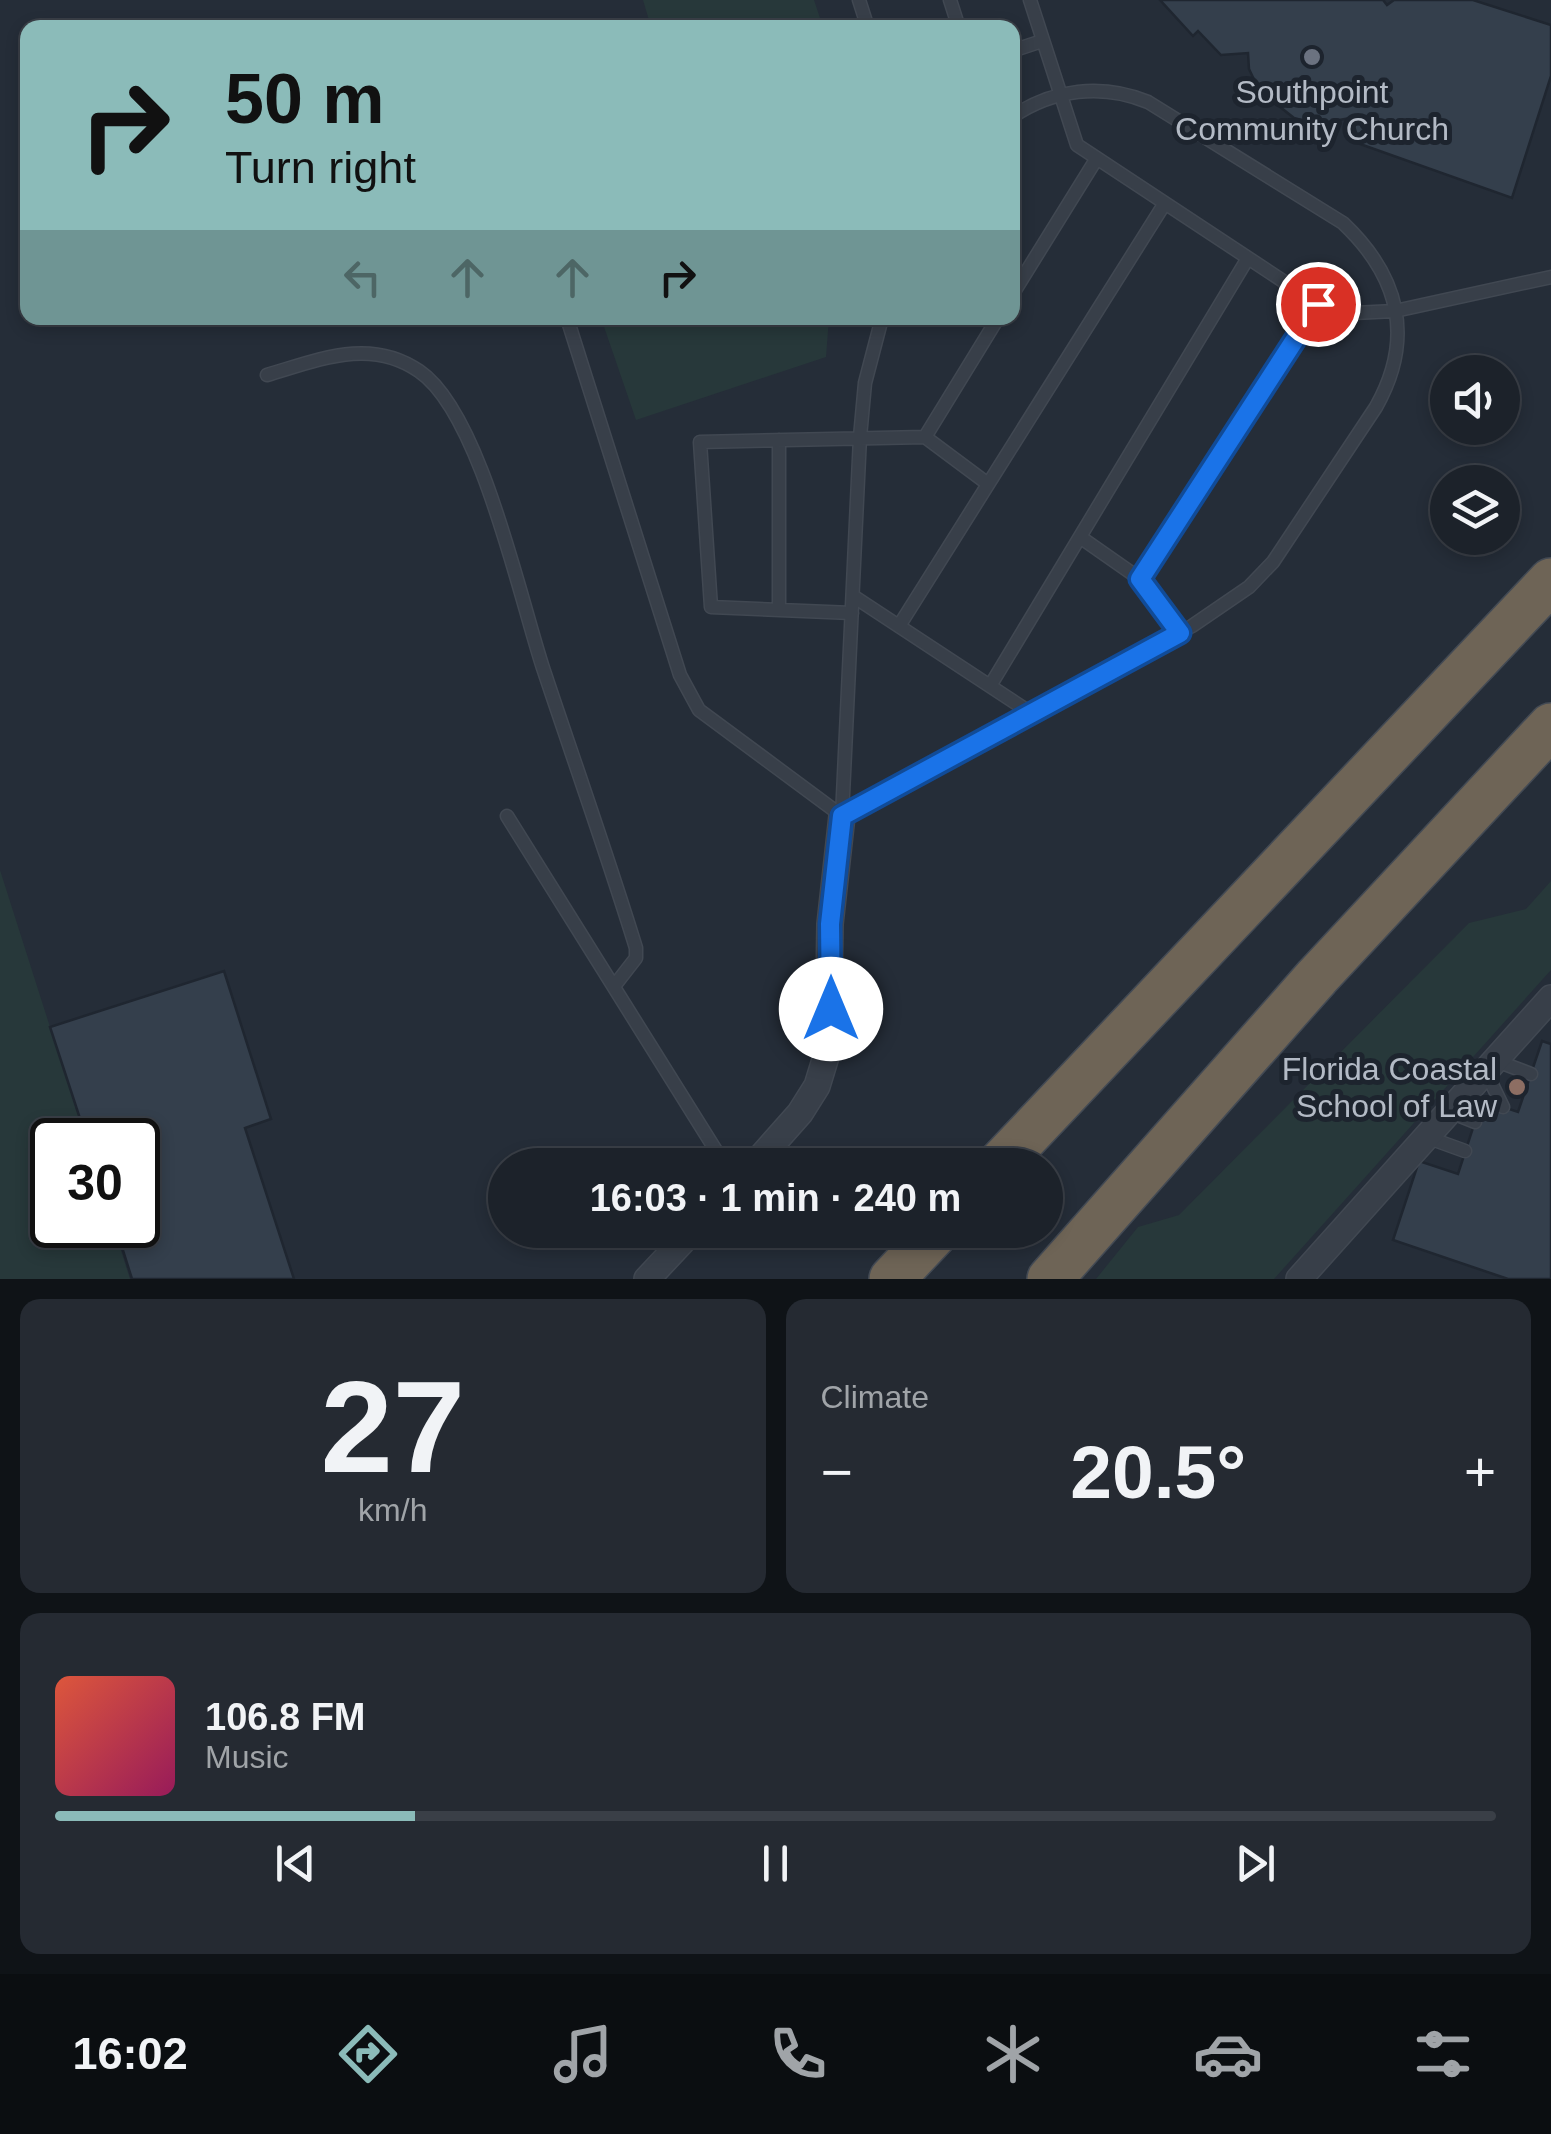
<!DOCTYPE html>
<meta charset="utf-8">
<style>
body{margin:0;font-family:Arial,sans-serif;background:#252a32;color:#f1f3f6;height:100vh;display:flex;flex-direction:column;font-size:38px;white-space:nowrap}
*{box-sizing:border-box;margin:0}
p{font-size:32px;color:#a0a4a8}
.icon{flex:none;width:55px;height:55px;fill:none;stroke:currentColor;stroke-width:2;stroke-linecap:round;stroke-linejoin:round}
.map{position:relative;height:1279px;overflow:hidden}
.side{display:flex;flex-direction:column;gap:20px;padding:20px;background:#0f1317;flex:1}
.side>*{flex:none}
.banner{position:absolute;left:20px;top:20px;width:1000px;height:305px;border-radius:20px;box-shadow:0 5px 15px #0003,0 0 0 2px #3a3f47;background:#8bbbb9;color:#111;overflow:hidden}
.fabs{position:absolute;left:1430px;top:355px;display:grid;gap:20px}
.fabs a{display:grid;place-items:center;width:90px;height:90px;border-radius:50%;background:#1c222a;box-shadow:0 5px 15px #0003,0 0 0 2px #3a3f47;font-size:50px}
.speed{position:absolute;left:30px;top:1118px;display:flex;gap:20px;font-size:50px;font-weight:700;text-align:center}
.speed>*{display:grid;place-content:center;width:130px;height:130px;border-radius:50%;background:#1c222a;box-shadow:0 5px 15px #0003,0 0 0 2px #3a3f47;line-height:1}
.speed .limit{border:5px solid #111;border-radius:15px;background:#fff;color:#111}
.pin{position:absolute;display:grid;place-items:center;width:85px;height:85px;color:#fff;margin:-42px;border:5px solid #fff;border-radius:50%;box-shadow:0 2px 10px #0007}
.me{position:absolute;width:110px;margin:-55px;rotate:0deg;stroke-linejoin:round;filter:drop-shadow(0 0 8px #0008)}
.turn{display:flex;align-items:center;gap:35px;height:210px;padding:0 40px;font-size:45px}
.turn .icon{width:130px;height:130px;stroke-width:2.5}
.turn b{display:block;font-size:70px;line-height:85px}
.lanes{display:flex;align-items:center;height:95px;padding:0 40px;background:#0003;justify-content:center;gap:50px;direction:ltr}
.lanes .off{opacity:.35}
.big{font-size:75px;font-weight:800;line-height:1.1}
.side .widget{flex:1;display:flex;flex-direction:column;justify-content:center;gap:15px;min-width:0;padding:0 35px;border-radius:20px;background:#252a32}
.side .dial{align-items:center;gap:0}
.dial b{font-size:130px;line-height:1}
.song{display:flex;align-items:center;gap:30px}
.cover{width:120px;height:120px;border-radius:15px;background:linear-gradient(135deg,hsl(10 70% 55%),hsl(330 70% 35%))}
.played{height:10px;border-radius:5px;background:linear-gradient(90deg,#8bbbb9 25%,#3a3f47 25%)}
.keys{display:flex;justify-content:space-around;direction:ltr}
.heat{display:flex;justify-content:space-between;align-items:center;font-size:55px;direction:ltr}
.side .tiles{flex:1;display:grid;gap:20px;grid-template-columns:1fr 1fr}
.widget:last-child{grid-column:span 2}
.trip{position:absolute;left:488px;top:1148px;width:575px;height:100px;border-radius:50px;background:#1c222a;box-shadow:0 5px 15px #0003,0 0 0 2px #3a3f47;font-weight:800;line-height:100px;text-align:center}
.menu{display:flex;height:160px;justify-content:space-around;align-items:center;background:#0b0e11;color:#a0a4a8}
.menu .icon{width:70px;height:70px}
.menu .current{color:#8bbbb9}
.menu b{font-size:45px;color:#f1f3f6}
.map>svg:first-child{display:block}
.green{fill:#27383a}
.building{fill:#343f4c;stroke:#1f2630;stroke-width:2.5}
.lines{fill:none;stroke-linecap:round;stroke-linejoin:round}
.service-casing{stroke:#414852;stroke-width:15}
.minor-casing{stroke:#414852;stroke-width:28}
.motorway-casing{stroke:#434a54;stroke-width:48}
.service{stroke:#383f49;stroke-width:12}
.minor{stroke:#383f49;stroke-width:25}
.motorway{stroke:#6e6456;stroke-width:45}
.route-casing{stroke:#114b97;stroke-width:25}
.route{stroke:#1a73e8;stroke-width:18}
.worship-dot{fill:#6b7280;stroke:#1d242e;stroke-width:4}
.education-dot{fill:#8d6e63;stroke:#1d242e;stroke-width:4}
.labels{text-anchor:middle;dominant-baseline:central;stroke-width:10;stroke-linejoin:round;paint-order:stroke}
.poi-label{font-size:32px;fill:#b3bac5;stroke:#1d242e}
</style>
<div class="map">
<svg width="1551" height="1279" viewBox="0 0 1551 1279">
<rect width="100%" height="100%" fill="#252d38"/>
<!-- green -->
<path class="green" d="M643 0H814L823 27H651Z
M601 318H829L826 357 636 420Z
M0 870 86 1140H52V1225H113L130 1279H0Z
M1551 881V970L1274 1279H1096L1138 1227 1179 1215 1469 923 1526 909Z"/>
<!-- building -->
<path class="building" d="M1160 0H1383L1387 5 1394 0H1473L1551 25V76L1512 198 1360 144 1351 118 1316 124 1294 118 1259 90 1249 69 1248 53 1221 55 1198 31 1193 36Z
M224 971 271 1119 245 1128 294 1279H132L115 1225H138V1140H87L50 1027Z
M1542 1041 1551 1044V1279H1508L1393 1240 1419 1161 1458 1174 1482 1100 1518 1112Z"/>
<g class="lines">
<defs>
<path id="service" d="M859 0 868 28
M950 0 959 28
M1030 0 1077 145 1333 314 1395 311 1551 277
M1012 51 1042 41
M1012 295 1097 158
M567 318 680 675 699 710 842 816
M267 375C318 360 370 337 419 371 480 412 519 595 543 668 574 761 607 854 636 948V958L615 985
M925 437 998 318
M1080 537 1140 579 1180 633
M1140 579 1318 304
M853 596 1031 713
M779 610V440
M852 613 711 607 700 442 925 437 988 484
M899 626 1165 203
M990 686 1248 258
M507 816 725 1165
M842 816 1192 626 1249 587 1273 562 1376 407C1415 338 1399 276 1343 223L1148 102C1102 83 1053 89 1012 117
M842 816 860 437 865 383 882 318
M1494 1060 1531 1074
M1485 1070 1503 1107
M1450 1112 1475 1122
M1429 1138 1465 1151"/>
<path id="minor" d="M754 1165 800 1113 817 1086 828 1050 830 924 842 816
M647 1279 693 1230
M1299 1279 1551 998"/>
<path id="motorway" d="M999 1165 1551 581
M892 1279 938 1230
M1050 1279 1317 977 1551 726"/>
</defs>
<!-- service casing -->
<use href="#service" class="service-casing"/>
<!-- minor casing -->
<use href="#minor" class="minor-casing"/>
<!-- motorway casing -->
<use href="#motorway" class="motorway-casing"/>
<!-- service -->
<use href="#service" class="service"/>
<!-- minor -->
<use href="#minor" class="minor"/>
<!-- motorway -->
<use href="#motorway" class="motorway"/>
</g>
<g class="lines">
<defs>
<path id="route" d="M831 1009 830 924 842 816 1180 633 1140 579 1318 304"/>
</defs>
<!-- route casing -->
<use href="#route" class="route-casing"/>
<!-- route -->
<use href="#route" class="route"/>
</g>
<!-- markers -->
<circle class="worship-dot" cx="1312" cy="57" r="10"/>
<circle class="education-dot" cx="1517" cy="1087" r="10"/>
<g class="labels">
<!-- poi labels -->
<g class="poi-label">
<text x="1312" y="92">Southpoint<tspan x="1312" dy="37">Community Church</tspan></text>
<text x="1497" y="1069" text-anchor="end">Florida Coastal<tspan x="1497" dy="37">School of Law</tspan></text>
</g>
</g>
</svg>
<div class="fabs">
<a><svg class="icon" aria-label="sound" viewBox="0 0 24 24"><path d="M4 9h4l5-4v14l-5-4H4zM17 9q2 3 0 6"/></svg></a>
<a><svg class="icon" aria-label="layers" viewBox="0 0 24 24"><path d="M12 4l9 5-9 5-9-5zM3 14l9 5 9-5"/></svg></a>
</div>
<div class="speed"><div class="limit">30</div></div>
<div class="pin" style="left:1318px;top:304px;background:#d93025"><svg class="icon" aria-label="arrive" viewBox="0 0 24 24"><path d="M6 21V4h12l-3 4 3 4H6"/></svg></div>
<svg class="me" style="left:831px;top:1009px" viewBox="-20 -20 40 40"><circle r="19" fill="#fff"/><path d="M0-13L10 11 0 6-10 11z" fill="#1a73e8"/></svg>
<div class="trip">16:03 · 1 min · 240 m</div>
<div class="banner">
<div class="turn"><svg class="icon" aria-label="right" viewBox="0 0 24 24"><path d="M7 20v-9h11M14 6l5 5-5 5"/></svg><div><b>50 m</b>Turn right</div></div>
<div class="lanes"><svg class="icon off" aria-label="left" viewBox="0 0 24 24"><path d="M17 20v-9H6M10 6l-5 5 5 5"/></svg><svg class="icon off" aria-label="ahead" viewBox="0 0 24 24"><path d="M12 20V5M6 11l6-6 6 6"/></svg><svg class="icon off" aria-label="ahead" viewBox="0 0 24 24"><path d="M12 20V5M6 11l6-6 6 6"/></svg><svg class="icon" aria-label="right" viewBox="0 0 24 24"><path d="M7 20v-9h11M14 6l5 5-5 5"/></svg></div>
</div>
</div>
<section class="side">
<div class="tiles">
<div class="widget dial"><b>27</b><p>km/h</p></div>
<div class="widget"><p>Climate</p>
<div class="heat"><a>−</a><b class="big">20.5°</b><a>+</a></div>
</div>
<div class="widget">
<div class="song"><i class="cover"></i><div><b>106.8 FM</b><p>Music</p></div></div>
<div class="played"></div>
<div class="keys"><svg class="icon" aria-label="previous" viewBox="0 0 24 24"><path d="M18 5L8 12l10 7zM5 5v14"/></svg><svg class="icon" aria-label="pause" viewBox="0 0 24 24"><path d="M8 5v14M16 5v14"/></svg><svg class="icon" aria-label="next" viewBox="0 0 24 24"><path d="M6 5l10 7-10 7zM19 5v14"/></svg></div>
</div>
</div>
</section>
<nav class="menu">
<b>16:02</b>
<svg class="icon current" aria-label="directions" viewBox="0 0 24 24"><path d="M12 3l9 9-9 9-9-9zM9 14v-3h6M13 9l2 2-2 2"/></svg>
<svg class="icon" aria-label="music" viewBox="0 0 24 24"><path d="M9 18V5l10-2v13"/><circle cx="6" cy="18" r="3"/><circle cx="16" cy="16" r="3"/></svg>
<svg class="icon" aria-label="phone" viewBox="0 0 24 24"><path d="M5 4h4l2 5-3 2q2 4 5 5l2-3 5 2v4C11 20 4 13 5 4z"/></svg>
<svg class="icon" aria-label="climate" viewBox="0 0 24 24"><path d="M12 3v18M4 7l16 10M4 17L20 7"/></svg>
<svg class="icon" aria-label="car" viewBox="0 0 24 24"><path d="M5 17H2v-5l4-1 3-4h7l3 4 3 1v5h-3M9 17h6M6 11h13"/><circle cx="7" cy="17" r="2"/><circle cx="17" cy="17" r="2"/></svg>
<svg class="icon" aria-label="filters" viewBox="0 0 24 24"><path d="M4 7h16M4 17h16"/><circle cx="9" cy="7" r="2"/><circle cx="15" cy="17" r="2"/></svg>
</nav>
